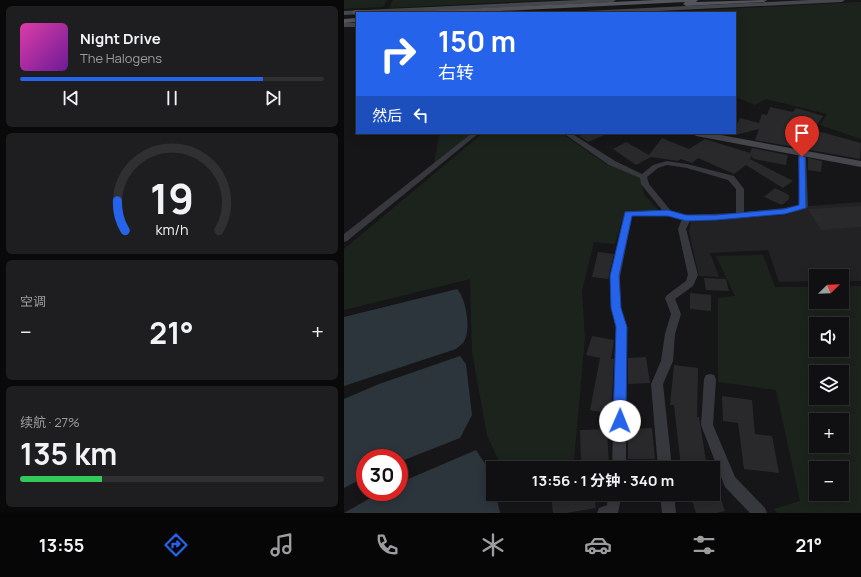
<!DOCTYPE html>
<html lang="zh">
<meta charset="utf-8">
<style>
body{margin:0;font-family:Manrope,"Noto Sans SC",sans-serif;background:#1e1e20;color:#f1f3f6;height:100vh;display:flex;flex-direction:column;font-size:15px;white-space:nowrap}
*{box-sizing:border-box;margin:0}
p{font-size:13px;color:#9c9d9f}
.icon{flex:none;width:22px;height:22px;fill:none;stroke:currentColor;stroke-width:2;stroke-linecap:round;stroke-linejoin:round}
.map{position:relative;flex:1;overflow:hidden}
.panel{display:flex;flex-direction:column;gap:6px;padding:6px;background:#09090a;width:344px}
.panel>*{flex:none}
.top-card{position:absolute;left:12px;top:12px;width:380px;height:122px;border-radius:0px;box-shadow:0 2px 10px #0003,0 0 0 1px #303032;background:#2563eb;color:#fff;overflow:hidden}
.needle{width:26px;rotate:67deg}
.controls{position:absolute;left:465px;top:269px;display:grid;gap:8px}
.controls a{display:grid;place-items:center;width:40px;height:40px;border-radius:0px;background:#101012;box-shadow:0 2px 10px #0003,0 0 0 1px #303032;font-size:20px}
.speed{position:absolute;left:12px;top:449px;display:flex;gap:8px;font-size:20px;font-weight:700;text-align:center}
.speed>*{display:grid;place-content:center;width:52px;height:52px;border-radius:50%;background:#101012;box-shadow:0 2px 10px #0003,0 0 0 1px #303032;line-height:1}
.speed .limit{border:6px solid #d22;background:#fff;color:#111}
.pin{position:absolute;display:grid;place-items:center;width:34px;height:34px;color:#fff;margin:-41px -17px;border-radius:50% 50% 50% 0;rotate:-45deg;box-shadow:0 0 4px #0007}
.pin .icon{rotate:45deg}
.me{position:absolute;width:44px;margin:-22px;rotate:1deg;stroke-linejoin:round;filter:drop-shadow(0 0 3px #0008)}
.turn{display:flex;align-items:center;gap:14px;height:84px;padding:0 16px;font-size:18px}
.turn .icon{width:52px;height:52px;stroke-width:2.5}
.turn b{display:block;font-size:28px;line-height:34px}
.then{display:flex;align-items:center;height:38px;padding:0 16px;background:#0003;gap:8px;font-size:15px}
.big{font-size:30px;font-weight:700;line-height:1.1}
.panel .card{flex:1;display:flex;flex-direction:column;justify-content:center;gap:6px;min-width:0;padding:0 14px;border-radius:6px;background:#1e1e20}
.panel .dial{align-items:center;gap:0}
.dial svg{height:104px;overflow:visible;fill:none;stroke:#303032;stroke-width:7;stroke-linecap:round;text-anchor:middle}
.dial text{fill:#f1f3f6;stroke:none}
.song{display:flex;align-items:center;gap:12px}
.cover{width:48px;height:48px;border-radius:6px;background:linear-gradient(135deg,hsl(320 70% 55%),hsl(280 70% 35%))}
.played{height:4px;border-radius:2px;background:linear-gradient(90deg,#2563eb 80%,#303032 80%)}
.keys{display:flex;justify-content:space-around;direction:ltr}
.heat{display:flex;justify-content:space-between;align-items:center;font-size:22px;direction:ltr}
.charge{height:6px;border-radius:3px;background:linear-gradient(90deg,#34c759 27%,#303032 0)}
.trip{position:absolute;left:142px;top:461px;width:234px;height:40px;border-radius:0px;background:#101012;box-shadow:0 2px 10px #0003,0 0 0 1px #303032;font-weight:700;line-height:40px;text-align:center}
.tab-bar{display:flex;height:64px;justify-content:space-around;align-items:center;background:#060607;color:#9c9d9f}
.tab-bar .icon{width:28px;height:28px}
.tab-bar .active{color:#2563eb}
.tab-bar b{font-size:18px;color:#f1f3f6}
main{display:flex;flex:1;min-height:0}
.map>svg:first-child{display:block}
.built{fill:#222225}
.green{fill:#1c231d;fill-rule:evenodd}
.water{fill:#2c353c}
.building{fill:#29292c}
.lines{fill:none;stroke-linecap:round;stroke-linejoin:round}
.street{fill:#37383d;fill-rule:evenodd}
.secondary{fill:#45474d;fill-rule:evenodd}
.primary{fill:#53555c;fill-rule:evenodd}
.route{fill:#2563eb;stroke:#184099}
</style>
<main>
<section class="panel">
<div class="card">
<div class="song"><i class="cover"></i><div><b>Night Drive</b><p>The Halogens</p></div></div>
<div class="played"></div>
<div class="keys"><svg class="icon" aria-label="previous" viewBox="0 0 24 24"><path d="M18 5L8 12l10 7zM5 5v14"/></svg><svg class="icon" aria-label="pause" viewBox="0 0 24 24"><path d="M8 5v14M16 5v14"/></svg><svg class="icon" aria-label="next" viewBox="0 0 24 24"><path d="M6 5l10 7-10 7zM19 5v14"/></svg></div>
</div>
<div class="card dial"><svg viewBox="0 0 100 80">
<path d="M14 69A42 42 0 1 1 86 69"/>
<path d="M14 69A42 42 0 0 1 8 46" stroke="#2563eb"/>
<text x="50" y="56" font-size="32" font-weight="700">19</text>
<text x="50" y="72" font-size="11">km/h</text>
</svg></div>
<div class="card"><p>空调</p>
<div class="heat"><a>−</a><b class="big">21°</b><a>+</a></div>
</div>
<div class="card"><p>续航 · 27%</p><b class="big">135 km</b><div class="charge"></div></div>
</section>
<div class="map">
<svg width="517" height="513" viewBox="0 0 517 513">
<rect width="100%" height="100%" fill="#161618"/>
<!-- built -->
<path class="built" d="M517 202V281H498V276H472V281L435 282 424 250 366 253 375 277 355 276 345 232 347 221 442 215 464 206Z"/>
<!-- green -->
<path class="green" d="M0 0H43L39 7 0 9Z
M49 0H208L45 8Z
M517 2V139L476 125 483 114 422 99 411 105 391 97V13H303Z
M96 133H129L90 163Z
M139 133H217L262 164 296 178 300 194 314 210 281 211 271 244 250 242 238 291 241 338 230 460H206L204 468H158L143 435 128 352 126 279 0 310V249Z
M419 255 431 287H472V302H498V286H517V513H433L430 509 456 501 432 390 374 382V298L391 296 372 256ZM472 324H498V350H472ZM472 372H498V398H472ZM472 420H498V446H472ZM472 468H498V494H472Z"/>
<!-- water -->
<path class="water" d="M113 289C122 298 128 331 119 343 117 345 114 347 112 349L0 386V317Z
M116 356 122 364 128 415 116 438 55 462V458H21V477L0 488V399L35 384Z
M132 450C143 467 149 473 149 494H152L156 513H0L37 492H55V483Z"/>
<!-- building -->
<path class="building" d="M426 107 449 112 452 108 479 116 470 130 517 143 516 159 411 140 415 129 391 135V128L396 118 415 123 418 114 423 115Z
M243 133H265L244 142 235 136Z
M318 138 345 149 361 139 406 153 408 148 444 155 442 165 410 159 407 156 406 159 449 181 439 188 402 165 390 174 354 158 348 163 337 159 334 161 307 157 292 165 269 149 282 142 305 155Z
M464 158 478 161 477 172 464 170Z
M431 188 445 195V199L438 205 420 197Z
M517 206V227L477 230 464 209Z
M254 252 270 254 264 279 248 277Z
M360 278 382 279 385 291 362 290Z
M346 293 367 295V311L346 309Z
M248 336 270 340 267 359H270L267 414 246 410 256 358 242 355Z
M302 357 306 383 284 384V358Z
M330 365 354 368 353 417H355L363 467H337L330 405H326Z
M378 396 408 400 411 434 428 436 435 473 400 469 394 423 379 421Z
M308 428 311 459H284V429Z
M263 429 265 466 237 467 236 430Z
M207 494H250L252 508 223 513H209Z
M346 494H375L381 511 373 513H352Z"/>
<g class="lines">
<!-- street -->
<path class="street" d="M128 133H135L3 241 0 242V234Z
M219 133H227L271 161 298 174 309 165 323 161 343 164 390 176 400 189V212L441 208 456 205 454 157 458 155 462 157 464 206 463 208 441 214 346 221 342 229 354 275 349 286 331 299 337 314 331 334 329 361 319 384 328 468H314L307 384 317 361 321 334 327 314 321 298 323 295 342 281 344 275 334 229 338 219 324 216H288L276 277 277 308 282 327V468H268L272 327 267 308 266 277 281 211 318 210 297 184 296 178 265 165ZM323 165 343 168 384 180 392 189V213L343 215 327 211 305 184 303 177 314 168Z
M366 374 370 375 372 379 369 425 391 477 421 508 423 513H406L381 487 379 482 357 425 360 379 362 375Z
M264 494H278L274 513H253L255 508 263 505Z
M316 494H330L332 513H318Z"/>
<!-- secondary -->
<path class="secondary" d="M235 0H272L269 2 0 15V11Z
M466 0H501L498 2 275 13H238L241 11Z
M0 23H13V27H0Z
M348 133H366L517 161V167L352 136Z"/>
<!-- primary -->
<path class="primary" d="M311 0H354L352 2 423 0 420 2 342 6 339 4 341 2 117 13H72L75 11Z
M11 10 47 11 50 13H9L8 12Z
M13 18V22L0 23V19Z"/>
</g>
<!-- route -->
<path class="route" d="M455 155 461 157 462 208 441 214 372 220 342 221 324 216H288L275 276 277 308 283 327 282 421 280 425 276 427 271 425 269 421 272 327 267 308 266 276 281 212 324 210 342 215H372L440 209 455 205Z"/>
</svg>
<div class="controls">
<a><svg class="needle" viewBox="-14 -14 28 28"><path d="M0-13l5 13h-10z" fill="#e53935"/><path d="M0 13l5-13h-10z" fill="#9c9d9f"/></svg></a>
<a><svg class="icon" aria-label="sound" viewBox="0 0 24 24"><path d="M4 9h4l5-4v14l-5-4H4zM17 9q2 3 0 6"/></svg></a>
<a><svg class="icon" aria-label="layers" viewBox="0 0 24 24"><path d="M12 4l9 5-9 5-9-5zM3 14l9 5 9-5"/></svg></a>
<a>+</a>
<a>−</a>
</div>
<div class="speed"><div class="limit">30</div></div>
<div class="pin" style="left:458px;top:157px;background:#d93025"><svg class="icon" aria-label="arrive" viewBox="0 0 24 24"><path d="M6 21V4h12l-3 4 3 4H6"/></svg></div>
<svg class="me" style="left:276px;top:421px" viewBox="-20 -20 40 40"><circle r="19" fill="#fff"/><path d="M0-13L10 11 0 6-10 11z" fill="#2563eb"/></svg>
<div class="trip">13:56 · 1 分钟 · 340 m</div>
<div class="top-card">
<div class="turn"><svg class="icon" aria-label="right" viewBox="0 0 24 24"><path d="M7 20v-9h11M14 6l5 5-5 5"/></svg><div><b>150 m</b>右转</div></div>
<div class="then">然后<svg class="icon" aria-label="left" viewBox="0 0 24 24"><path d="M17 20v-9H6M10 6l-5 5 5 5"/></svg></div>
</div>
</div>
</main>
<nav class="tab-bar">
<b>13:55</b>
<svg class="icon active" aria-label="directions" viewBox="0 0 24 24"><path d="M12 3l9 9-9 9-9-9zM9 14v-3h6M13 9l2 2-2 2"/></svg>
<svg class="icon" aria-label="music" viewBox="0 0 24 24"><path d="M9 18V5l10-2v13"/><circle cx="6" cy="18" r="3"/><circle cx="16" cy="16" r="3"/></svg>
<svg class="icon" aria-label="phone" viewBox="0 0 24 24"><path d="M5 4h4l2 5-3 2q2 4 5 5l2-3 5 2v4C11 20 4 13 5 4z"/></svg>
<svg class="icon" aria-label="climate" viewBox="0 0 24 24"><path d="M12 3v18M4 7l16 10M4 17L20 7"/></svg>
<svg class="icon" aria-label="car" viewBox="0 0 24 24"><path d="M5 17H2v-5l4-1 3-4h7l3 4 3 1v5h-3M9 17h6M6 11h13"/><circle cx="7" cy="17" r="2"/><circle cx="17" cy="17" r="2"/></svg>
<svg class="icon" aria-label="filters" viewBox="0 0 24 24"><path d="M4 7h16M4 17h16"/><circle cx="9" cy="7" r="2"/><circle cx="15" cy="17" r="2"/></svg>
<b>21°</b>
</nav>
